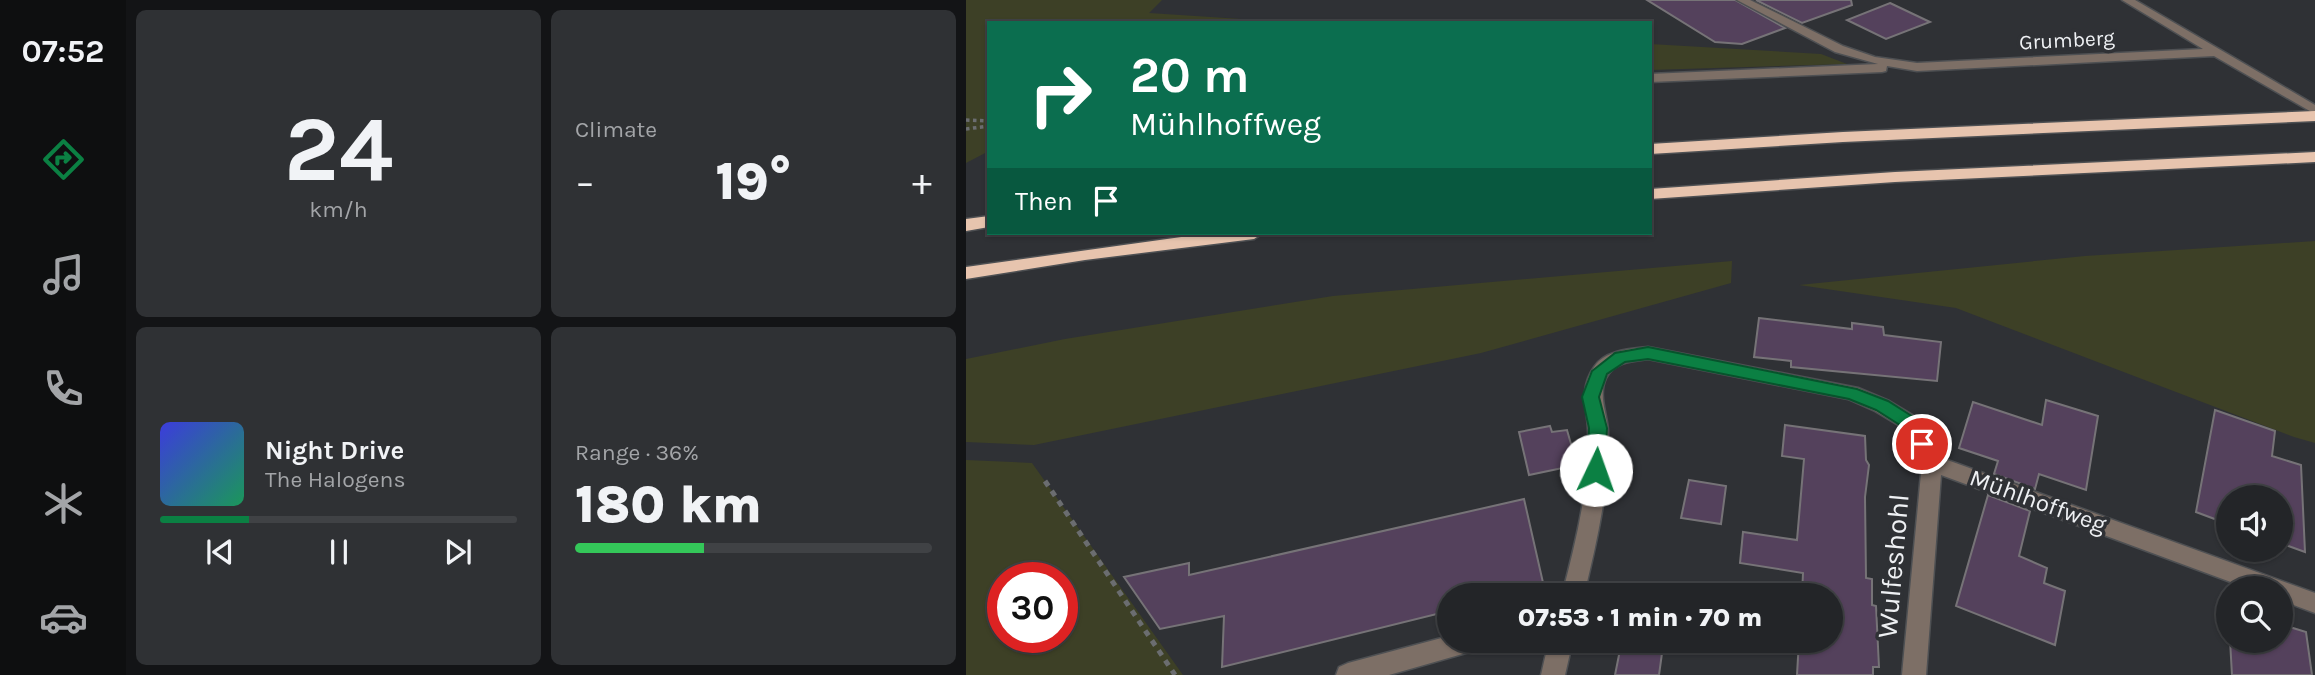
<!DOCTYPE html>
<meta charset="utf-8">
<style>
body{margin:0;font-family:Karla,sans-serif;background:#2f3134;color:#f1f3f6;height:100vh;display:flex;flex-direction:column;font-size:26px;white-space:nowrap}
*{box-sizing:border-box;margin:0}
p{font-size:23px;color:#a3a5a8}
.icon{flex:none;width:38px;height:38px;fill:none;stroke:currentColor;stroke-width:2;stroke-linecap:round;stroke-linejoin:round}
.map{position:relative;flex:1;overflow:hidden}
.sheet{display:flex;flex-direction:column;gap:10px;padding:10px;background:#131416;width:840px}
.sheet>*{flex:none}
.hud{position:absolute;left:21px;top:21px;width:665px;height:214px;border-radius:0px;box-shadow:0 2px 5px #0004,0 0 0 2px #404245;background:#0b6e4f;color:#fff;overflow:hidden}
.buttons{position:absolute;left:1250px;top:485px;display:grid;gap:14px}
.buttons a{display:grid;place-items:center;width:77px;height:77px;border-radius:50%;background:#232528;box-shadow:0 2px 5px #0004,0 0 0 2px #404245;font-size:35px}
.speed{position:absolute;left:21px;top:562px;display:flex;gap:14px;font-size:35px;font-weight:700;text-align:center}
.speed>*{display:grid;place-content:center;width:91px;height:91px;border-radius:50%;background:#232528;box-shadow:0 2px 5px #0004,0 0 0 2px #404245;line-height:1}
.speed .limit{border:10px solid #d22;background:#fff;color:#111}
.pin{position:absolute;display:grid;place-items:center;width:60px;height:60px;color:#fff;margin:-30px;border:4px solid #fff;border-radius:50%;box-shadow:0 2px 7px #0007}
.me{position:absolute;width:77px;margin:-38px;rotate:3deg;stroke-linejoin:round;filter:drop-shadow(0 0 5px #0008)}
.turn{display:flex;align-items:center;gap:24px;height:147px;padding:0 28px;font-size:32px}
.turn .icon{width:91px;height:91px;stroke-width:2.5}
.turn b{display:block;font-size:49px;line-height:60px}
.then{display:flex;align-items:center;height:66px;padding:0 28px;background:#0003;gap:14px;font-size:26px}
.big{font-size:52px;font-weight:800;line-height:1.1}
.sheet .widget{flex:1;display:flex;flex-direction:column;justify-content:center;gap:10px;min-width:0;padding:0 24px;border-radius:10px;background:#2f3134}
.sheet .dial{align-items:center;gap:0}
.dial b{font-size:91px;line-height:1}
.song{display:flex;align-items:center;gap:21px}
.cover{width:84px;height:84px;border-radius:10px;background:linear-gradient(135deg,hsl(240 70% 55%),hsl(150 70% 35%))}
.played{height:7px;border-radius:4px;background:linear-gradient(90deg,#0b8043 25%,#404245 25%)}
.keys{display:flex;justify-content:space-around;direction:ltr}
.heat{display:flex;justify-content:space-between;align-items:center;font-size:38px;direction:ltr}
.charge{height:10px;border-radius:5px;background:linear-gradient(90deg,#34c759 36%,#404245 0)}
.sheet .tiles{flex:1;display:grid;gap:10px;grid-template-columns:repeat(2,1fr)}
.trip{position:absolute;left:471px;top:583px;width:406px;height:70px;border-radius:35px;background:#232528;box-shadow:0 2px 5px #0004,0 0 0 2px #404245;font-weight:800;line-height:70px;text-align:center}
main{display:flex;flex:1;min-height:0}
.tab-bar{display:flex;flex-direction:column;width:126px;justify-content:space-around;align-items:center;background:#0e0f10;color:#a3a5a8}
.tab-bar .icon{width:49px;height:49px}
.tab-bar .current{color:#0b8043}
.tab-bar b{font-size:32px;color:#f1f3f6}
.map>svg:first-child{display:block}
.green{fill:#3d4026;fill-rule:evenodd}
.building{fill:#54415c;stroke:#767377;stroke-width:2}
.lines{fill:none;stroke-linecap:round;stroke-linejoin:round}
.minor-casing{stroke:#4e5053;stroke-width:3}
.highway-casing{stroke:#4e5053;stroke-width:3}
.path-far1{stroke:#6b6d70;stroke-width:3.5;stroke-dasharray:3.5 3.5;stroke-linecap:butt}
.path{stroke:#6b6d70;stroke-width:5;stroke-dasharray:6 6;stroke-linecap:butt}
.minor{fill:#7d6f66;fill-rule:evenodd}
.highway{fill:#e7c4ae;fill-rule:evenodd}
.route{fill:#0b8043;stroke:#07532c;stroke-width:2}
.labels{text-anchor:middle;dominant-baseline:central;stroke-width:7;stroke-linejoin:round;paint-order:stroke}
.far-street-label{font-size:21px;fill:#eef0f3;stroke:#2f3135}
.street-label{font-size:24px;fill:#eef0f3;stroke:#2f3135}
.near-street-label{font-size:28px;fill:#eef0f3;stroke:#2f3135}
</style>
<main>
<nav class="tab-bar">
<b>07:52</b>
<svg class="icon current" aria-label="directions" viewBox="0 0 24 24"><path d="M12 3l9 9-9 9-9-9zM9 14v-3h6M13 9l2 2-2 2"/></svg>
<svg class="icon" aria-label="music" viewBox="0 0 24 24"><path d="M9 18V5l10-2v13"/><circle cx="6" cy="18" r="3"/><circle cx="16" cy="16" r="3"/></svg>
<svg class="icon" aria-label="phone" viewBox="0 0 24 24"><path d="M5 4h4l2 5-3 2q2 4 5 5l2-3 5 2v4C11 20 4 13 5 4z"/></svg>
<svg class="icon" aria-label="climate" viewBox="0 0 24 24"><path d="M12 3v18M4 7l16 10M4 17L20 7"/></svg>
<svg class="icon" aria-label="car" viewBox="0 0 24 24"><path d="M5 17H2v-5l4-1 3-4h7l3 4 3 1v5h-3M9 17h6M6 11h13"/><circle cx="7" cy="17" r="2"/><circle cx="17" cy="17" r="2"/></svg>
</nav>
<section class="sheet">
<div class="tiles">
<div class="widget dial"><b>24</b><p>km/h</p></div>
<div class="widget"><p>Climate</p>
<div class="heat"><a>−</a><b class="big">19°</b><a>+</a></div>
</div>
<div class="widget">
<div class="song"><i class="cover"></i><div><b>Night Drive</b><p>The Halogens</p></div></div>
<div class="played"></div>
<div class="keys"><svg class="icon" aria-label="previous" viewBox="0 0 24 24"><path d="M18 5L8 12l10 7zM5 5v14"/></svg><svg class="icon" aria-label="pause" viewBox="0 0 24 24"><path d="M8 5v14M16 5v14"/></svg><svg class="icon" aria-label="next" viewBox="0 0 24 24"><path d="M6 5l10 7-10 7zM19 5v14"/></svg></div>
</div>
<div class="widget"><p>Range · 36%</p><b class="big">180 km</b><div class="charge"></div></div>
</div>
</section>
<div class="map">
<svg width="1349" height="675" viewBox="0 0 1349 675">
<rect width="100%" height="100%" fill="#2f3135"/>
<!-- green -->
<path class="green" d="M0 0H196L183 13 339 23H23V151L0 163Z
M684 44 855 54 881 64 684 70Z
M1349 241V443L1328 437 990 308 833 285 1119 256Z
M766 261 765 283 515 353 68 445 0 442V359L99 339 367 296Z
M0 460 66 463 217 675H0ZM37 578H96V637H37Z"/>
<!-- building -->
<path class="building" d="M681 0H769L819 28 776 44 749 42Z
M790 0H885L886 5 836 23Z
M924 3 964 22 920 39 881 20Z
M793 318 886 329V323L917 327 918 335 975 342 971 381 825 367V361L788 357Z
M1080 400 1132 416 1120 490 1073 474 1069 489 1028 474 1032 461 993 448 1007 402 1076 425Z
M1249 410 1309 431 1306 456 1335 465 1339 552 1314 543V497H1262V524L1230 512Z
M819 425 899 436 900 460 903 465 899 497 900 578 906 579V605L910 606 913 667H907V675H831L833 640H864V595H836L837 573 774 563 777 532 831 540 838 459 816 456Z
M584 426 586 432 601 430 611 465 563 475 553 432Z
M723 480 760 486 755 524 715 518Z
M1022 495 1064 511 1053 556 1081 568 1078 583 1099 591 1089 645 990 606Z
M558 499 578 587 548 595H483V611L256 667 258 616 194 629 158 577 223 563V575Z
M1314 624 1340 632 1346 675H1266L1264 640H1314Z
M656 640 697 646 693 675H649Z"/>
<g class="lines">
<defs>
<path id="minor" d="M771 0H784L877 46 909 57 951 63 1237 49 1156 0H1169L1349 105V114L1248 56 951 71 921 66 920 71 916 72 684 82V74L912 64 869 52Z
M682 347 892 388 923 401 953 419 973 457 1349 593V613L1314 600V588H1281L975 475 960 675H936L956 463 939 429 909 411 882 399 682 359C666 361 648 362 640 378 632 395 641 413 642 431 644 486 631 541 618 595H596C610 541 624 486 622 429 621 406 613 389 628 367 639 350 664 349 682 347Z
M483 636V640H519L515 648 507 651 423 675H370L373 667 382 663Z
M583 640H607L599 675H575Z"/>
<path id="highway" d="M1349 111V121L877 142 684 154V144L877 132Z
M1349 152V162L929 182 684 199V189L929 172Z
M23 216V227L0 231V219Z
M244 233H297L288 239 119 260 0 279V267Z"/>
</defs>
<!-- minor casing -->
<use href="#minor" class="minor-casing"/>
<!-- highway casing -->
<use href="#highway" class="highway-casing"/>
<!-- path-far1 -->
<path class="path-far1" d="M0 120 23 121
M0 129 23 126"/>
<!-- path -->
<path class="path" d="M79 481 209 675"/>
<!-- minor -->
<use href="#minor" class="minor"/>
<!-- highway -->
<use href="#highway" class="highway"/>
</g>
<!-- route -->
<path class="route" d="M682 347 891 389 922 401 952 420 965 444 963 449H950L940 429 910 410 883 399 682 359 659 362 641 374 633 397 641 428 639 470 636 475 630 477 623 475 621 470 623 428 616 397 626 371 649 353Z"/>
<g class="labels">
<!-- far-street labels -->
<g class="far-street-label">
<text transform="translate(1101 40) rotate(-3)">Grumberg</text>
</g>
<!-- street labels -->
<g class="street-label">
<text transform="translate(1072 501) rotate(20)">Mühlhoffweg</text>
</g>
<!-- near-street labels -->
<g class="near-street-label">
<text transform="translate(927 566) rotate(-85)">Wulfeshohl</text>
</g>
</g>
</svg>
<div class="buttons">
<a><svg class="icon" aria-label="sound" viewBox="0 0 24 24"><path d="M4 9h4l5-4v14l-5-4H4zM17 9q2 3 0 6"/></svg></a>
<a><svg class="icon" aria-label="search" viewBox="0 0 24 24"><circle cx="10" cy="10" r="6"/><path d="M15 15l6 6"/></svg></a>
</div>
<div class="speed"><div class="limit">30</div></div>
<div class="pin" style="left:956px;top:444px;background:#d93025"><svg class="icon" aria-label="arrive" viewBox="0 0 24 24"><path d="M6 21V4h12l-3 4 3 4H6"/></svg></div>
<svg class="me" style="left:630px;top:470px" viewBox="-20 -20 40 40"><circle r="19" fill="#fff"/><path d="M0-13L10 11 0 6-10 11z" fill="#0b8043"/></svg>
<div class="trip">07:53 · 1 min · 70 m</div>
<div class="hud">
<div class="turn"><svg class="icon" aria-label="right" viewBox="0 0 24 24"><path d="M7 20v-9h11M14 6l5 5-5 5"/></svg><div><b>20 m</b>Mühlhoffweg</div></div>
<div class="then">Then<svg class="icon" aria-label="arrive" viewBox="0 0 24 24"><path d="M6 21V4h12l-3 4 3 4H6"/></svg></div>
</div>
</div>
</main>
